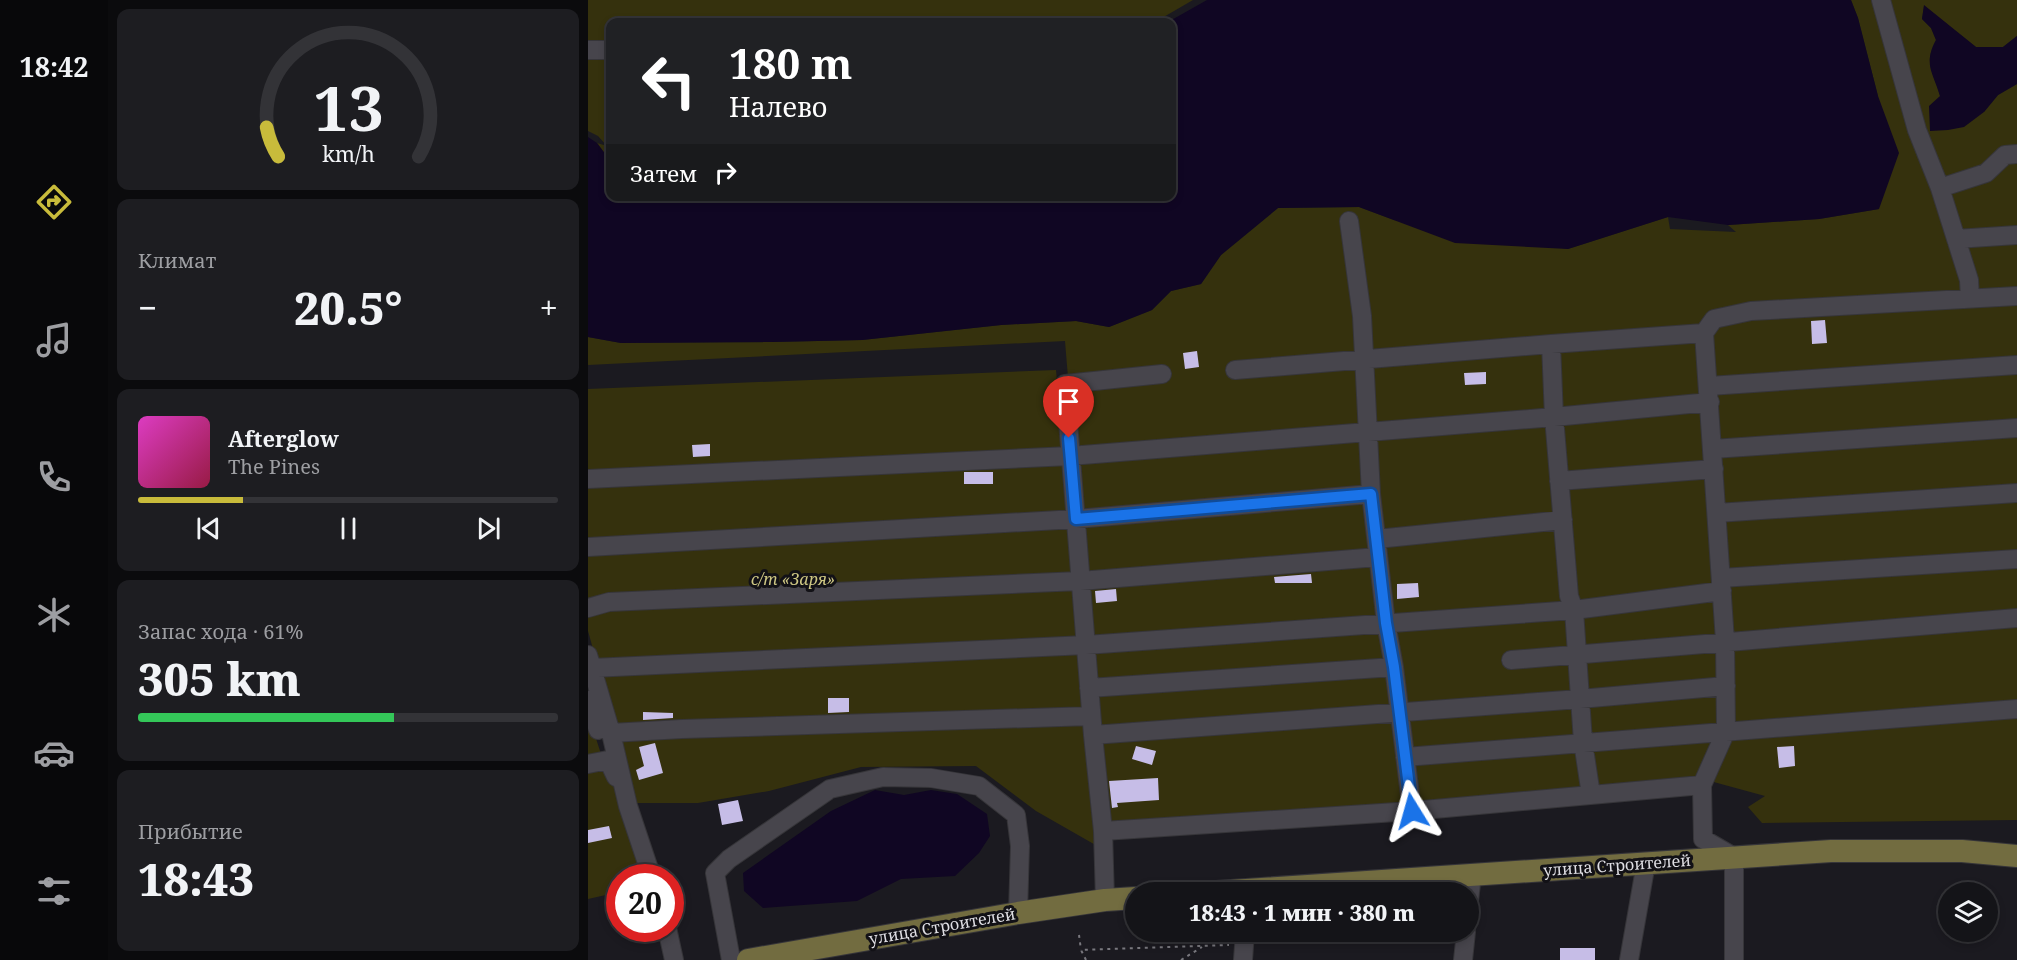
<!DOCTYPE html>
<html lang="ru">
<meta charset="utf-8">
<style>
body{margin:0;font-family:"Noto Serif",serif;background:#1d1d21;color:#f1f3f6;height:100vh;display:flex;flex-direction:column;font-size:22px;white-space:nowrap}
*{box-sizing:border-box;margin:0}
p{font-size:20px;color:#9d9ea2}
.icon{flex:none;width:33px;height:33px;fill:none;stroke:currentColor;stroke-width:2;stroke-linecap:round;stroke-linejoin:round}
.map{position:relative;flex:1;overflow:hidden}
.side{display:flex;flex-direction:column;gap:9px;padding:9px;background:#0b0b0d;width:480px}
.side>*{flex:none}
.top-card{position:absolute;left:18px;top:18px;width:570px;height:183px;border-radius:12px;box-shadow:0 3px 9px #0003,0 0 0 2px #333337;background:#202124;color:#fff;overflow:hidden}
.buttons{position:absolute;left:1350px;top:882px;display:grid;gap:12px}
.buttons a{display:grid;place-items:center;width:60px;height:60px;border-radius:50%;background:#141418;box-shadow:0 3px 9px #0003,0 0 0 2px #333337;font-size:30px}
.speed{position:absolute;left:18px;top:864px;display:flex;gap:12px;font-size:30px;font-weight:700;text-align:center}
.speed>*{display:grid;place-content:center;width:78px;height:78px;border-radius:50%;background:#141418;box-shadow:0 3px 9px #0003,0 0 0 2px #333337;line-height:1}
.speed .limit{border:9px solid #d22;background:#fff;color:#111}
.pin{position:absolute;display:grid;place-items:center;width:51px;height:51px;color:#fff;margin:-62px -26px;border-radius:50% 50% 50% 0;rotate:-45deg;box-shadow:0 0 6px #0007}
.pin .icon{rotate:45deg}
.me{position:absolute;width:66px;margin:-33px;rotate:352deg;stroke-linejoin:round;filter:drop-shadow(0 0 4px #0008)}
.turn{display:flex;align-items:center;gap:21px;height:126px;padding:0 24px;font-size:27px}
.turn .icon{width:78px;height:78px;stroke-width:2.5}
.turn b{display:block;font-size:42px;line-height:51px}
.then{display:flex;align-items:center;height:57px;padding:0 24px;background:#0003;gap:12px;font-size:22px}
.big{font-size:45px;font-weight:800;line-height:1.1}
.side .card{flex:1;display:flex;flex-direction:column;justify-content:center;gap:9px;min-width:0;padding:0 21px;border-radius:12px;background:#1d1d21}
.side .dial{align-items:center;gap:0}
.dial svg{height:156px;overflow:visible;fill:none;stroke:#333337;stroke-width:7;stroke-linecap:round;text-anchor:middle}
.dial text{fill:#f1f3f6;stroke:none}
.song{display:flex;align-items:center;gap:18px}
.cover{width:72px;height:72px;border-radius:9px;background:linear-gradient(135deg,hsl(310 70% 55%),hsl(340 70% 35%))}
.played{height:6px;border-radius:3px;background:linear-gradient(90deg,#c8bb3b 25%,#333337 25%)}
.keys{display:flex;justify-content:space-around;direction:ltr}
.heat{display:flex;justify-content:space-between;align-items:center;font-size:33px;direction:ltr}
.charge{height:9px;border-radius:4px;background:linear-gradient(90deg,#34c759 61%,#333337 0)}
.trip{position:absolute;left:537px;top:882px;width:354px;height:60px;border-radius:30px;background:#141418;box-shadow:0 3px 9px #0003,0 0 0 2px #333337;font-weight:800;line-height:60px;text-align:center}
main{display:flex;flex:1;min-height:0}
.tabs{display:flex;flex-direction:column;width:108px;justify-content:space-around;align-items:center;background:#08080a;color:#9d9ea2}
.tabs .icon{width:42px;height:42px}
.tabs .active{color:#c8bb3b}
.tabs b{font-size:27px;color:#f1f3f6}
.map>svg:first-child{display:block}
.green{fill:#35310d}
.water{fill:#100623}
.building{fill:#c6bde7}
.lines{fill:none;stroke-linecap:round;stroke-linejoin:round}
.minor-casing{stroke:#363539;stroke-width:20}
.major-casing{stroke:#363539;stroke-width:24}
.path{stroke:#79787e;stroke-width:2;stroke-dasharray:3 4.5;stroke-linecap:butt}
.minor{stroke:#47454c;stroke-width:18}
.major{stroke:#726c40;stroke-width:22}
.route-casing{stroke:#114b97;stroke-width:15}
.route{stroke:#1a73e8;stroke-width:10}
.labels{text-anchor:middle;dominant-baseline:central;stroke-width:6;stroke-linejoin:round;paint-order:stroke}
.park-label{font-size:16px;font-style:italic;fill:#cec783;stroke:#121116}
.street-label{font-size:16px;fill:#dfdee3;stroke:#121116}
</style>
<main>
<nav class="tabs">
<b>18:42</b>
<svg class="icon active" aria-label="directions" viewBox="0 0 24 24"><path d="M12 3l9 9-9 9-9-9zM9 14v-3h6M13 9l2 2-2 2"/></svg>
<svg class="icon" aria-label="music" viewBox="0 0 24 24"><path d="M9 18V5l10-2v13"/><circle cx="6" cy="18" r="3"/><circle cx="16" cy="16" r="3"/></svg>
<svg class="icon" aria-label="phone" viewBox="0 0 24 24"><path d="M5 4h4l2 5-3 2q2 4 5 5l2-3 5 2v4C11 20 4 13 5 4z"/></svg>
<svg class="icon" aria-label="climate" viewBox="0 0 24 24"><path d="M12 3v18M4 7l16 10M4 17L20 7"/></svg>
<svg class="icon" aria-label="car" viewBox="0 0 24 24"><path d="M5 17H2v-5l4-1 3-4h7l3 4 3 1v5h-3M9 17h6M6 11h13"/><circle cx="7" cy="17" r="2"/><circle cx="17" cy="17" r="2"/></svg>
<svg class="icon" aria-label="filters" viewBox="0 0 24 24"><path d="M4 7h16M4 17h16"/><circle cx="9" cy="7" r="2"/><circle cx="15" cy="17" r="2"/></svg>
</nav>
<section class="side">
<div class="card dial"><svg viewBox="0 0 100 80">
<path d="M14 69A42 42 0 1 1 86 69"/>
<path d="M14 69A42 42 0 0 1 8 54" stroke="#c8bb3b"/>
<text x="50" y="56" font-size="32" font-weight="700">13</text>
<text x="50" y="72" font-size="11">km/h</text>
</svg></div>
<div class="card"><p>Климат</p>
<div class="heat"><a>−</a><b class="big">20.5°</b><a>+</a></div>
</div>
<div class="card">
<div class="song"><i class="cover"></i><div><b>Afterglow</b><p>The Pines</p></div></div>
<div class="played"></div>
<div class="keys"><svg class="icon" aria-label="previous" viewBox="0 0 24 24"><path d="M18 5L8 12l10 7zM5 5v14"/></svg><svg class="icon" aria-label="pause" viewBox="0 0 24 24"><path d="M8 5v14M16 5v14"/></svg><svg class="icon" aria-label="next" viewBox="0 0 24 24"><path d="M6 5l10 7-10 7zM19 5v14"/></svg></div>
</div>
<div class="card"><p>Запас хода · 61%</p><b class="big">305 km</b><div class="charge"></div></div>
<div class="card"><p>Прибытие</p><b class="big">18:43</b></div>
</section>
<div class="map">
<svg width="1429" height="960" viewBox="0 0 1429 960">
<rect width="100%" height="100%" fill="#1b1a20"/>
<!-- green -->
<path class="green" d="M0 0H605L567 22H22V176L20 174 21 159 9 143 19 146 10 136 0 131Z
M1263 0H1429V36L1415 47H1388L1336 6 1334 19 1343 28 1348 40C1335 63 1346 73 1352 96L1396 112 1410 95 1429 84V820L1174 823 1160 807 1177 796 1122 781 517 830 477 341 0 365V337L33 343 184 342 274 340 413 325 488 321 521 327 564 310 583 291 613 284 633 255 690 208 771 207 806 220 980 249 1080 217 1082 229 1148 232 1140 225 1231 219 1291 209 1290 96 1270 18Z
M468 370 511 847 448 811 388 766 273 767 181 791 110 803H48L0 631V389Z
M0 714 14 757 33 804 54 877 32 878 31 892 0 899Z"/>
<!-- water -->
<path class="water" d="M619 0H1263L1270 18 1290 96 1311 153 1291 209 1231 219 1140 225 1080 217 980 249 867 243 771 207 690 208 633 255 613 284 583 291 564 310 521 327 488 321 413 325 274 340 184 342 33 343 0 337V137L9 143 21 159 22 196H584V22H580Z
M1336 5 1388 47H1415L1429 36V84L1410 95 1396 112 1376 127 1360 130 1342 131 1341 106 1352 96C1345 72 1335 65 1348 40L1343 28 1334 19Z
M287 790 316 795 343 790 369 794 399 814 402 836 391 853 367 876 313 879 269 901 175 908 156 891 155 873 243 811Z"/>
<!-- building -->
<path class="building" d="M1237 320 1239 343 1224 344 1223 321Z
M609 351 611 367 597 369 595 353Z
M898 372V384L877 385 876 373Z
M122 444V456L105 457 104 445Z
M376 472H405V484H376Z
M723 574 724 583H687L686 577Z
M830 583 831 597 809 599V584Z
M528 589 529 601 508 603 507 591Z
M240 698H261V712L240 713Z
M55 712 85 713V718L55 720Z
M67 743 75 773 51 780 48 770 56 766 51 747Z
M548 746 568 751 564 765 544 759Z
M1206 746 1207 766 1191 768 1189 747Z
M570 778 571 800 529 803 530 807 524 808 521 781Z
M150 800 155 821 134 825 130 804Z
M21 826 24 838 0 843V830Z
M972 948H1007V960H972Z"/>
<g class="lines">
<defs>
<path id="minor" d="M1293 0 1329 130 1352 188 1381 280 1382 299
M0 50H22
M1352 188 1398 173 1417 155 1429 154
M761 221 774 316 783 494 798 623 806 667 824 811
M1368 239 1429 235
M963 344 966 417 981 596 986 610 995 742 1003 795
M647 370 963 344 1116 333
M1121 386 1429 365
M1125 449 1429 428
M0 479 482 456 966 417 1122 402
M971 481 1126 469
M1129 513 1429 493
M789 539 975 520
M0 547 488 519 783 494
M1133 578 1429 559
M0 608 21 602 492 581 790 557
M0 655 23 733 40 806 64 878
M923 660 1429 618
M4 668 498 645 986 610 1134 591
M501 688 806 667
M0 700 10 730
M23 733 94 729 503 716
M505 735 992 699 1138 686
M817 757 1429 709
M0 764 20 760 28 777
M515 831 824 811 1114 785
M517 900 515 831 505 735 477 384 574 374
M880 909 884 875
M79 928 86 960
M143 960 127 873 141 859 242 789 295 777 343 778 391 786 428 815 432 846 430 913
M655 960 657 932
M875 960 878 932
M1041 960 1058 863
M1146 960V857L1115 839 1114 785 1138 731 1137 641 1116 333 1126 319 1163 311 1429 296"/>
<path id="major" d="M628 892 1243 851H1374L1429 856
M160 960 430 913 517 900 548 898"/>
</defs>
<!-- minor casing -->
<use href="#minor" class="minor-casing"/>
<!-- major casing -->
<use href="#major" class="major-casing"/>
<!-- path -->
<path class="path" d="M491 935 493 950
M498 960 493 950 641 945
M593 960 614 947"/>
<!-- minor -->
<use href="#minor" class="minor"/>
<!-- major -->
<use href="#major" class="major"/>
</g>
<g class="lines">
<defs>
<path id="route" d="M481 438 488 519 783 494 798 623 806 667 824 811"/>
</defs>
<!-- route casing -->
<use href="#route" class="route-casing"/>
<!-- route -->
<use href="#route" class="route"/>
</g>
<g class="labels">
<!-- park labels -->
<g class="park-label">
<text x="205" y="579">с/т «Заря»</text>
</g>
<!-- street labels -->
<g class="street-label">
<text transform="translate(1029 865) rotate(-4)">улица Строителей</text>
<text transform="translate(354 926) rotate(-10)">улица Строителей</text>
</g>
</g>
</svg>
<div class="buttons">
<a><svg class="icon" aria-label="layers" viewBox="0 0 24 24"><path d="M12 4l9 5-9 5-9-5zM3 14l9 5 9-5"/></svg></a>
</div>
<div class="speed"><div class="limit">20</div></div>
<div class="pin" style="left:481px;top:438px;background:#d93025"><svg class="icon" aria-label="arrive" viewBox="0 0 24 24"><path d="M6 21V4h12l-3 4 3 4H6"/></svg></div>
<svg class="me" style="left:824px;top:811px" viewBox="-20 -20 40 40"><path d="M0-17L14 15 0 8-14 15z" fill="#1a73e8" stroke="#fff" stroke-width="4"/></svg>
<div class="trip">18:43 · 1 мин · 380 m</div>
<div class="top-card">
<div class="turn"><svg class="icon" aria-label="left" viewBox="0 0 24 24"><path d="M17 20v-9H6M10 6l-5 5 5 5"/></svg><div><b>180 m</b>Налево</div></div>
<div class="then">Затем<svg class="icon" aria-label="right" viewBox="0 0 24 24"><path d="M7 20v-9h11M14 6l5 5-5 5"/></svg></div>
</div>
</div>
</main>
